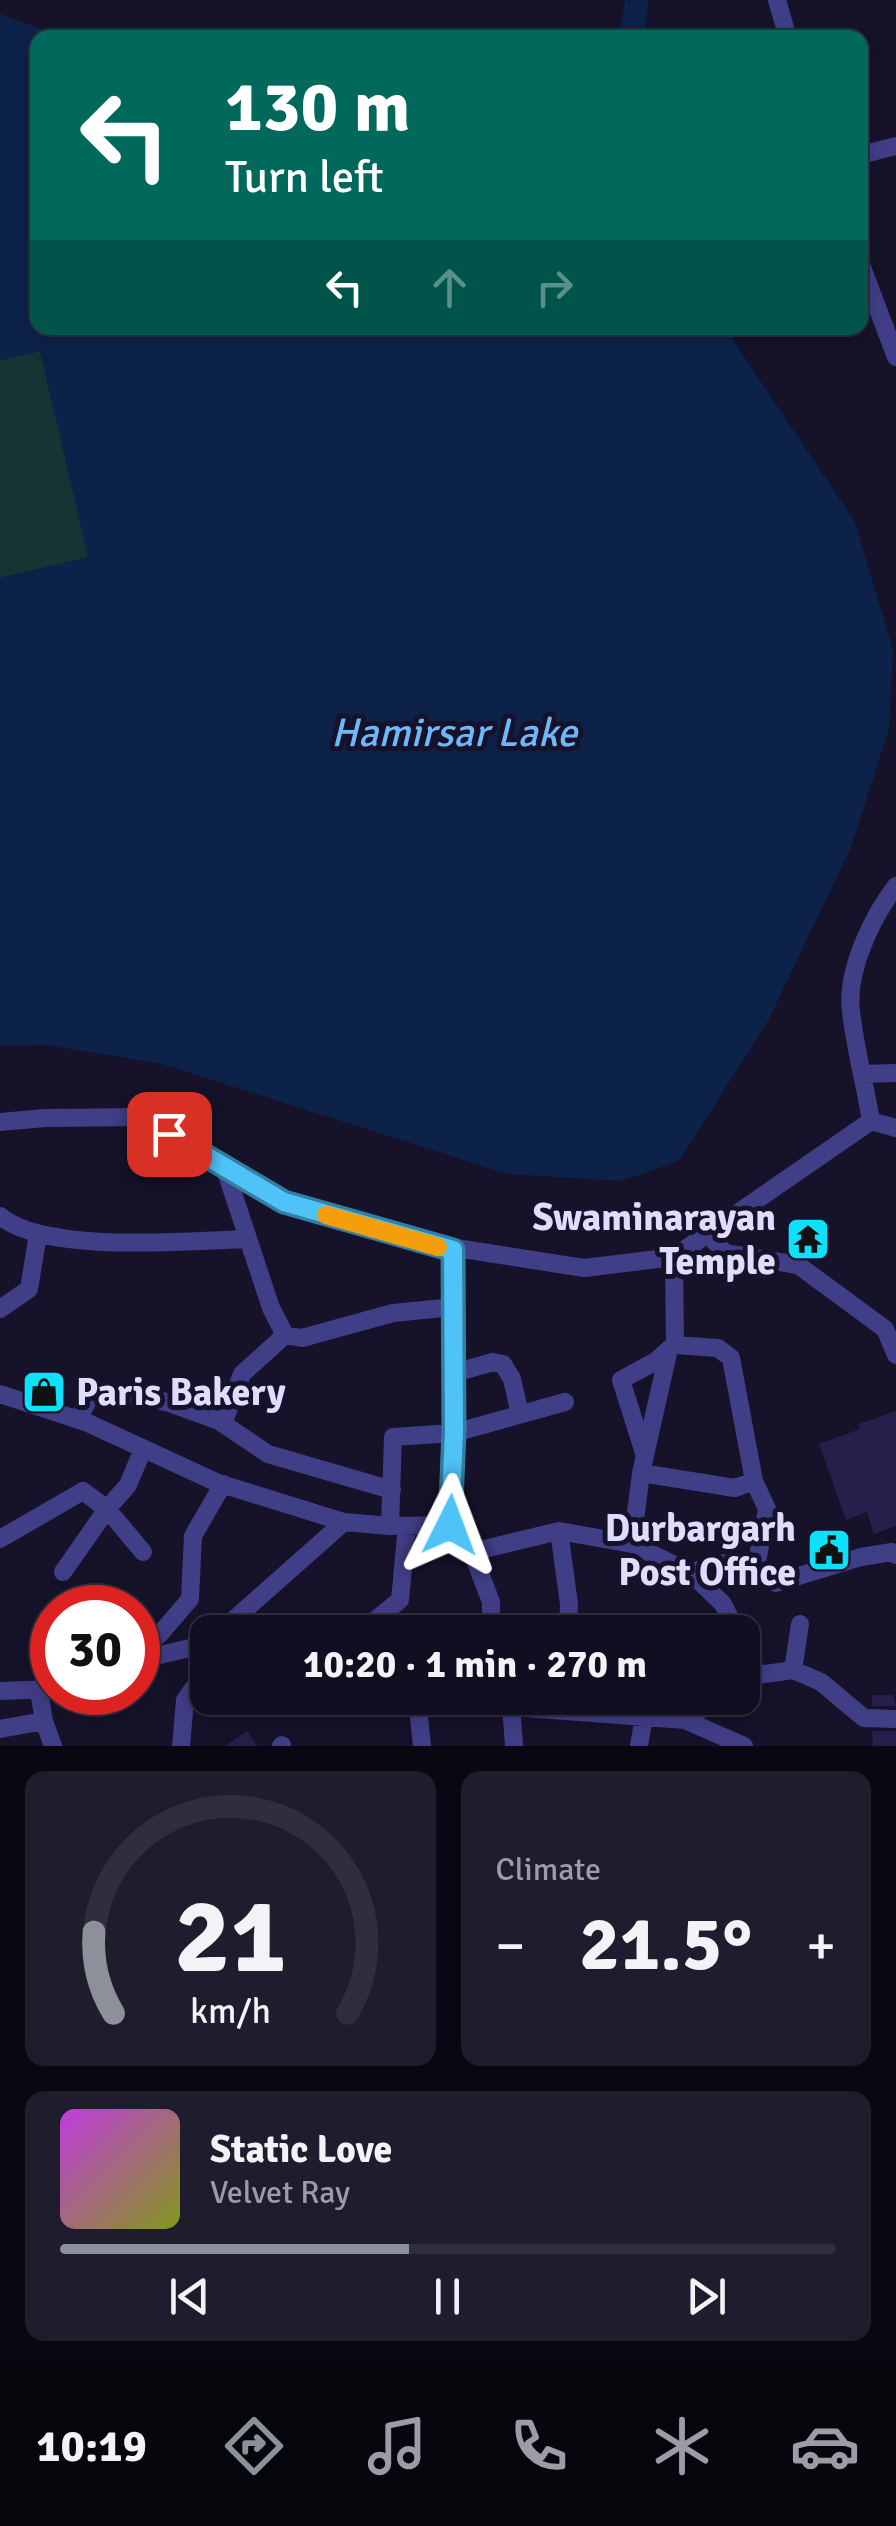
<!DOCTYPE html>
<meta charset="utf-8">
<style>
body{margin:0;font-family:Signika,sans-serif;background:#1e1c2d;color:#f1f3f6;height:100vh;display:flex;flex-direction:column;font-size:38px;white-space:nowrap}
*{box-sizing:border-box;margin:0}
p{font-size:32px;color:#9c9ca5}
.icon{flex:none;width:55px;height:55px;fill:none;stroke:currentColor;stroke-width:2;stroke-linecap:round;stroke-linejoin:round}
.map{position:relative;height:1746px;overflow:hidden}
.details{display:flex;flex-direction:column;gap:25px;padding:25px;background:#090812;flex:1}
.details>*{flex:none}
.guide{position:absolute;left:30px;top:30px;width:838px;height:305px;border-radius:20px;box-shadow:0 5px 25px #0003,0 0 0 2px #302e3e;background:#00695c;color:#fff;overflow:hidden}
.speed{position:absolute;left:30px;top:1585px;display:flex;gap:20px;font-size:50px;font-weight:700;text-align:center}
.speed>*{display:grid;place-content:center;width:130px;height:130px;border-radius:50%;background:#100e20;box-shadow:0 5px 25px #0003,0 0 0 2px #302e3e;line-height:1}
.speed .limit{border:15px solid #d22;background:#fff;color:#111}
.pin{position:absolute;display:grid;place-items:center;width:85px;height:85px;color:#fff;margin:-42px;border-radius:20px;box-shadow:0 5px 15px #0006}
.me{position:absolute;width:110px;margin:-55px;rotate:3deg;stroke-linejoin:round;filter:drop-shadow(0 0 8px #0008)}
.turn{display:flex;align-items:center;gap:35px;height:210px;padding:0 30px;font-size:45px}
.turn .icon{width:130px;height:130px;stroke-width:2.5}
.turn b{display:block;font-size:70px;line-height:85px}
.lanes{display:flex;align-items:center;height:95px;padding:0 30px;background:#0003;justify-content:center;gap:50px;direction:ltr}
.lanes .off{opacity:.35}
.big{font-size:75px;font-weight:700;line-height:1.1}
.details .tile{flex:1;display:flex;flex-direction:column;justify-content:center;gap:15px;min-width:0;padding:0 35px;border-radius:20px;background:#1e1c2d}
.details .dial{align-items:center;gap:0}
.dial svg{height:260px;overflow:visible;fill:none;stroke:#302e3e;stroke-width:7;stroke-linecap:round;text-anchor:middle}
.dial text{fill:#f1f3f6;stroke:none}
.song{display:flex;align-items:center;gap:30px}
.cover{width:120px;height:120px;border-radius:15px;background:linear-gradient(135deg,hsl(290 70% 55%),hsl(70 70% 35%))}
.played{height:10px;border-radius:5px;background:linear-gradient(90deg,#8c9099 45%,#302e3e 45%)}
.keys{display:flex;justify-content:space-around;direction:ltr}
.heat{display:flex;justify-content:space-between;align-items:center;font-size:55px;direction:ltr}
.details .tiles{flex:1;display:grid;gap:25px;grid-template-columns:1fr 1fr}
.tile:last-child{grid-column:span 2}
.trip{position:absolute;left:190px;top:1615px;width:570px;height:100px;border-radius:20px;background:#100e20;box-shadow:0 5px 25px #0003,0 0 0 2px #302e3e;font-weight:700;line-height:100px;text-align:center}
.dock{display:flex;height:160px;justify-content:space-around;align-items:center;background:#06060d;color:#9c9ca5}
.dock .icon{width:70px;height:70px}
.dock .active{color:#8c9099}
.dock b{font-size:45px;color:#f1f3f6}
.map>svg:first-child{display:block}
.green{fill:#153433}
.water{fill:#0c2249}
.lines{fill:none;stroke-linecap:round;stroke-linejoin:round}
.stream{stroke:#0c2249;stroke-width:4}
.building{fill:#271e4b}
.minor{stroke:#413e88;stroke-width:18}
.route-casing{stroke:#337fa1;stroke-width:25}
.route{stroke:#4fc3f7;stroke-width:18}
.slow{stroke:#f59e0b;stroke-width:18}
.labels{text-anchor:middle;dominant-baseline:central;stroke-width:10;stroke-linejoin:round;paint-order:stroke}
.poi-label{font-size:38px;font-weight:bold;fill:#e0dcfe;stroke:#16122a;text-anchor:end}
.water-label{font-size:40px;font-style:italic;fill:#6db8fb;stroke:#16122a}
</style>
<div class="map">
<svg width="896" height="1746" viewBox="0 0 896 1746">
<rect width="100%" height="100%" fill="#16122a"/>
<!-- green -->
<path class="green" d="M40 351 89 557 0 578V360Z"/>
<!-- water -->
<path class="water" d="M631 0H649L644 37H616Z
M0 14 65 37 38 38V328H725L855 522 893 650 889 729 851 847 769 1019 679 1161 621 1181 508 1174 162 1064 46 1045 0 1046V578L88 557 40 351 0 360Z"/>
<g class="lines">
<!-- stream -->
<path class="stream" d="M624 20 627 0"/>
</g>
<!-- building -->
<path class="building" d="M896 1411V1526L874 1534 867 1512 846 1520 819 1444 860 1429 859 1424Z
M872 1695H893L896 1706H872Z
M247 1731 257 1746H225Z
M872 1731H896V1746H873Z"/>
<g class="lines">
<!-- minor -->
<path class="minor" d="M777 0 788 38
M860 155 896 146
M860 262 896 357
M863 1074 896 1073
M871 1121 896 1128
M0 1122 45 1118 142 1117 284 1202 418 1242 584 1268 674 1257 871 1121C865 1084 855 1048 851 1011 846 971 872 917 896 886
M224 1166 271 1308 285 1335 302 1338 393 1313 453 1307
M0 1216C45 1254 187 1241 247 1239
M706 1232 725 1253 798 1265 885 1329 896 1355
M0 1309 29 1289 38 1234
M675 1345 718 1348 731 1358 754 1481 767 1509 755 1572
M454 1373 493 1362 503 1364 512 1379 520 1414
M0 1394 88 1423 218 1483 344 1522 390 1526 450 1525 472 1552 559 1531 632 1544 691 1573 723 1604 737 1632
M78 1420 88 1400 103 1392 167 1402 219 1421 268 1454 392 1490
M223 1424 242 1374 285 1335
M645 1456 621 1380 656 1361 669 1349
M641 1473 735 1488 754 1481
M450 1525 454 1433 453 1250
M390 1526 393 1437 454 1433 565 1402
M559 1531 569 1604 568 1632
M0 1539 83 1491 107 1509 143 1552
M632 1544 641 1473 669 1349 675 1345 674 1257
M472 1552 491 1602V1632
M63 1572 107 1509 128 1485 143 1449
M691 1573C732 1555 737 1563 776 1583L861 1557 892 1552 896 1555
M220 1632 344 1522
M361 1632 400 1600 407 1526
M742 1643 758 1675
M138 1653 160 1634 190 1599 193 1536 223 1484
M138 1660 190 1648H208
M793 1670 800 1624
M742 1683 758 1675 793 1670 821 1682 864 1718 896 1719
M0 1691 52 1689
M39 1691 44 1721 53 1746
M417 1698 422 1746
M489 1698 526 1708 685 1720 744 1746
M511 1704 514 1746
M685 1720 719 1698
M0 1729 44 1721
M181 1746 185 1700 208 1668
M281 1746 282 1745
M639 1746 644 1716"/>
</g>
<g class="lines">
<defs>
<path id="route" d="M169 1134 284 1202 453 1250 454 1432 450 1525"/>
</defs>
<!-- route casing -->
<use href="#route" class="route-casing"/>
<!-- route -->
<use href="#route" class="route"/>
<!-- slow -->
<path class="slow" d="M326 1215 438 1247"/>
</g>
<!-- icons -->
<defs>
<symbol id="temple-square" viewBox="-11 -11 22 22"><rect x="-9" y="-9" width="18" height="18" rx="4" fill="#0de0f9" stroke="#16122a"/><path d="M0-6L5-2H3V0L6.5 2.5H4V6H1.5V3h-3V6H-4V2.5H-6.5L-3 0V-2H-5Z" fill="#111"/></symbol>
<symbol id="shop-square" viewBox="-11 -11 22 22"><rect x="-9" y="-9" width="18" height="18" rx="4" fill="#0de0f9" stroke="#16122a"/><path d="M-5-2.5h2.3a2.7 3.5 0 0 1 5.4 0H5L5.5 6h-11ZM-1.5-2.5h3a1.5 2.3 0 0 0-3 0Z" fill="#111"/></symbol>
<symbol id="civic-square" viewBox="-11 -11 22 22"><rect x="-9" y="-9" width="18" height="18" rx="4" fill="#0de0f9" stroke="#16122a"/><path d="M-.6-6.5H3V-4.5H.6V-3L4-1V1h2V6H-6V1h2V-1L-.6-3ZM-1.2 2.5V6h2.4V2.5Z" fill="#111"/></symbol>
</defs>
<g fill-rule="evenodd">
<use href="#temple-square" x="783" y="1214" width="50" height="50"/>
<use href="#shop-square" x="19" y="1367" width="50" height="50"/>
<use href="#civic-square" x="804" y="1525" width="50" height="50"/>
</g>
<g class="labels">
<!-- poi labels -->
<g class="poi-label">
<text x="776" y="1217">Swaminarayan<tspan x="776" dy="44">Temple</tspan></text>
<text x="76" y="1392" text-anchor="start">Paris Bakery</text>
<text x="796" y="1528">Durbargarh<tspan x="796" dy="44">Post Office</tspan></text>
</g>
<!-- water labels -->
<g class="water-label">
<text x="454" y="733">Hamirsar Lake</text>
</g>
</g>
</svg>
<div class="speed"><div class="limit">30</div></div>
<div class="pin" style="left:169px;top:1134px;background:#d93025"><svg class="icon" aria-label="arrive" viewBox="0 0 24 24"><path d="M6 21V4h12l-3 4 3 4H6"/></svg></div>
<svg class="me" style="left:450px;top:1525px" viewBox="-20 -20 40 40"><path d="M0-17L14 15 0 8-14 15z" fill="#4fc3f7" stroke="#fff" stroke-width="4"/></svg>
<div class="trip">10:20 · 1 min · 270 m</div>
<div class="guide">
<div class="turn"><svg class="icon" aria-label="left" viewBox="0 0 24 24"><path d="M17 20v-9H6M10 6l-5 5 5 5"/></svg><div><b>130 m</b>Turn left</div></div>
<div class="lanes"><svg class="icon" aria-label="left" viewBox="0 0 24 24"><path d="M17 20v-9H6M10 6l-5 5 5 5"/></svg><svg class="icon off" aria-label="ahead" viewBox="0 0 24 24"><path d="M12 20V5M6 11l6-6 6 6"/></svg><svg class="icon off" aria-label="right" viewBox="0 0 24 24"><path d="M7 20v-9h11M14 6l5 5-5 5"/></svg></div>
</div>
</div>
<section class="details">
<div class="tiles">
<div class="tile dial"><svg viewBox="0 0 100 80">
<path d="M14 69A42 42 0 1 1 86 69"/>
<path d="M14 69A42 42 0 0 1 8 44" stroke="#8c9099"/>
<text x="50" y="56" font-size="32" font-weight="700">21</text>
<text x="50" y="72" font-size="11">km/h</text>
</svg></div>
<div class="tile"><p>Climate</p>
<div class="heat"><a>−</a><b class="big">21.5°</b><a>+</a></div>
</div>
<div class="tile">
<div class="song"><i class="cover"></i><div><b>Static Love</b><p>Velvet Ray</p></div></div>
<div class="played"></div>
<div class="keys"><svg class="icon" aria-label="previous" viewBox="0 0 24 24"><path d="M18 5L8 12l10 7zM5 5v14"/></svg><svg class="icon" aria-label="pause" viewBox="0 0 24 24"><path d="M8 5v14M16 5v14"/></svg><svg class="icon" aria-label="next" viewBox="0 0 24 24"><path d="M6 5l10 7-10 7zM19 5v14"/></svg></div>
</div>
</div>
</section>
<nav class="dock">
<b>10:19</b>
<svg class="icon active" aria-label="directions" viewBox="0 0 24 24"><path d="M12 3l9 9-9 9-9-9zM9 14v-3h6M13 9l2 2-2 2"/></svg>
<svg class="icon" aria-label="music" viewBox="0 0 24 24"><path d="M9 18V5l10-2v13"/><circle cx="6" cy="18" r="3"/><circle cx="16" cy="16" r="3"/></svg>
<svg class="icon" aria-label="phone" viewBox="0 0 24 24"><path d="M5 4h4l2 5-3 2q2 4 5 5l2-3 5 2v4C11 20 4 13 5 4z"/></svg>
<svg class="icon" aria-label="climate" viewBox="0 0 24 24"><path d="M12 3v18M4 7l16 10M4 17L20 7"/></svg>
<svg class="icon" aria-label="car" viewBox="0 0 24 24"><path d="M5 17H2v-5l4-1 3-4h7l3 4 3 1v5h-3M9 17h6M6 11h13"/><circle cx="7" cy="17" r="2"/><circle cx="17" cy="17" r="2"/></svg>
</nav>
